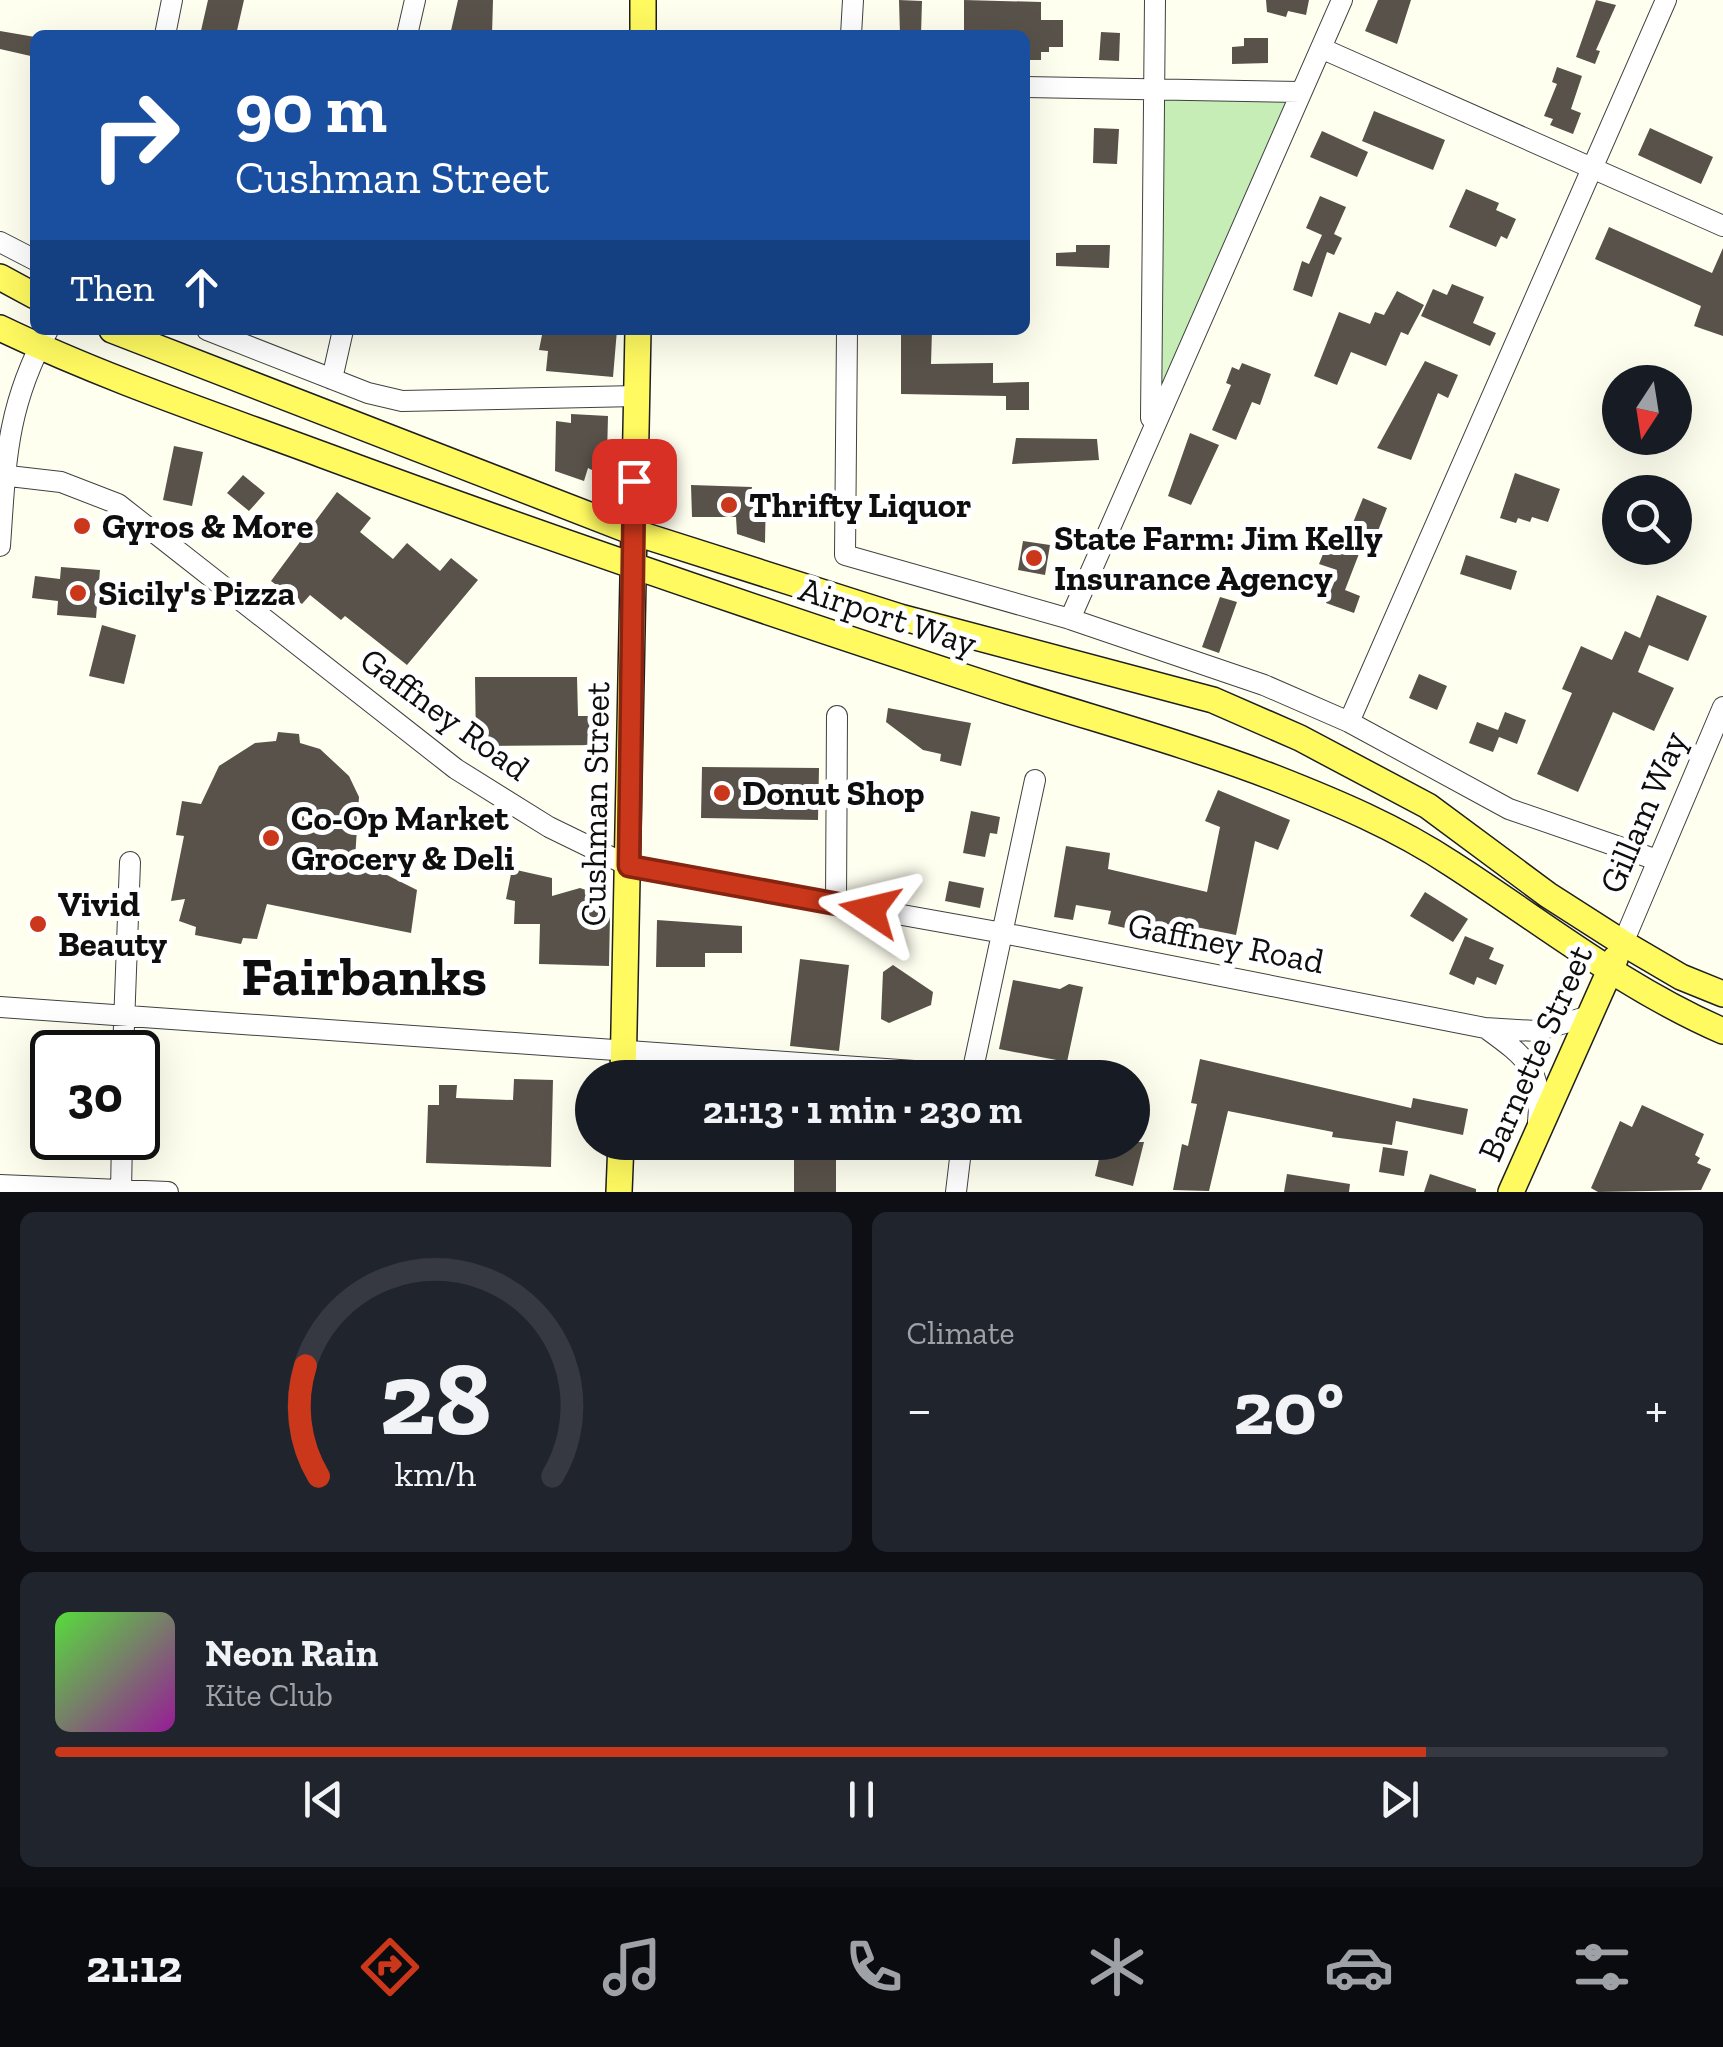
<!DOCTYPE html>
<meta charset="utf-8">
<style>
body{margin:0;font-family:"Zilla Slab",serif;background:#20242c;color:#f1f3f6;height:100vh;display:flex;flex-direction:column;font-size:38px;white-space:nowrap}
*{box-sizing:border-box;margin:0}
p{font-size:32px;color:#9ea1a6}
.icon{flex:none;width:55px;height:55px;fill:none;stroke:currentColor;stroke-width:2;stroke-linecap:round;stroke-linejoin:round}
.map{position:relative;height:1192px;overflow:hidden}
.panel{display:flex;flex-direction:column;gap:20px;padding:20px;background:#0d0f14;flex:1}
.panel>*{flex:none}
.hud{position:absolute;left:30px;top:30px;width:1000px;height:305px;border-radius:15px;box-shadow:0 10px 40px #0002;background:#1a4fa0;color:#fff;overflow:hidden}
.needle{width:65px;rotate:192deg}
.tools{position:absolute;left:1602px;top:365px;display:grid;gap:20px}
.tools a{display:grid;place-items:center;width:90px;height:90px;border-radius:50%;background:#171b24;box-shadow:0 10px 40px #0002;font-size:50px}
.speed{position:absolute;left:30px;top:1030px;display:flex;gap:20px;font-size:50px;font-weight:700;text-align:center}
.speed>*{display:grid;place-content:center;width:130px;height:130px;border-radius:50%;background:#171b24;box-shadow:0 10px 40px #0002;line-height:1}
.speed .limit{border:5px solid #111;border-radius:15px;background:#fff;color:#111}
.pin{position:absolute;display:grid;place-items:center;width:85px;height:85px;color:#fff;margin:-42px;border-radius:20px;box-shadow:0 5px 15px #0006}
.me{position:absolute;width:110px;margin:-55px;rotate:280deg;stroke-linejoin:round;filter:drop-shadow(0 0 8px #0008)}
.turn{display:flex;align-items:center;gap:35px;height:210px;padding:0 40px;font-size:45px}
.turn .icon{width:130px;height:130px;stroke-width:2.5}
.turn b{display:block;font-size:70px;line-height:85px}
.then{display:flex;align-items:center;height:95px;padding:0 40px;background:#0003;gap:20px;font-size:38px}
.big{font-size:75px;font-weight:800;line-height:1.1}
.panel .widget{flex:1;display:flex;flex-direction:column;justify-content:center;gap:15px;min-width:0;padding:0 35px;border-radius:15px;background:#20242c}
.panel .dial{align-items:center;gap:0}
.dial svg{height:260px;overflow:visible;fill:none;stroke:#363941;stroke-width:7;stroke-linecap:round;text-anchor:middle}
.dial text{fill:#f1f3f6;stroke:none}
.song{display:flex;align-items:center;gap:30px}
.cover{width:120px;height:120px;border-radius:15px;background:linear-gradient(135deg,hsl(110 70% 55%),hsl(300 70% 35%))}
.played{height:10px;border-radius:5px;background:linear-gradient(90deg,#cb371a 85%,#363941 85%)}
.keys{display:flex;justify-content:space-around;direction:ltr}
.heat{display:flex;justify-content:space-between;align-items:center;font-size:55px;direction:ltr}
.panel .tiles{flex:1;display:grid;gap:20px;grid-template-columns:1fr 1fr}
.widget:last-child{grid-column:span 2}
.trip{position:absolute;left:575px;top:1060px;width:575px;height:100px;border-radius:50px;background:#171b24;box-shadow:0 10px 40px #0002;font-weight:800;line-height:100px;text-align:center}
.dock{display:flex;height:160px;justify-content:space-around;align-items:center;background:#090b0e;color:#9ea1a6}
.dock .icon{width:70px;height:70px}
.dock .selected{color:#cb371a}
.dock b{font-size:45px;color:#f1f3f6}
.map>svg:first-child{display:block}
.green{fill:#c6edb6}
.building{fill:#58524a}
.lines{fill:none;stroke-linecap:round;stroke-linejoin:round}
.minor-casing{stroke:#414141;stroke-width:22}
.major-casing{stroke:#1f1f1f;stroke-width:28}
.minor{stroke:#fff;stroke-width:20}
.major{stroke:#fffa60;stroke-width:25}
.route-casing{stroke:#842411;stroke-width:25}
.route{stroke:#cb371a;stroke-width:18}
.poi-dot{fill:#cb371a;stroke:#fff;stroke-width:4}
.labels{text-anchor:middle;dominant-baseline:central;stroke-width:10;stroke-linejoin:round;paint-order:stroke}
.poi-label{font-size:35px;font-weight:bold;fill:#0e0e0e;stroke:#fff;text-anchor:start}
.street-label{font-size:35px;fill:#0e0e0e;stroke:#fff}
.town-label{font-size:55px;font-weight:bold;fill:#0e0e0e;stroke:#fff}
</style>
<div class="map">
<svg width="1723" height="1192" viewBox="0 0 1723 1192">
<rect width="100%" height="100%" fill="#fffff0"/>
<!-- green -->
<path class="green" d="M1154 90 1300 92 1151 429Z"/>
<!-- building -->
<path class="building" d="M208 0H244L236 35H200Z
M458 0H493L492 35H450Z
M899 0 922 1 921 35H900Z
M964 0 1041 2V20H1063V47H1049V52H1041V60H1025V35H964Z
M1266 0H1309L1306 15 1288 11 1286 17 1267 12Z
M1378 0H1411L1397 44 1365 31Z
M1596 0 1616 5 1596 50 1600 51 1595 64 1576 57Z
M0 31 35 37V57L0 49Z
M1101 32 1120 33 1119 61 1099 60Z
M1244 38H1268V63L1232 64V47L1244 46Z
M1557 67 1582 76 1571 109 1581 113 1573 134 1550 125 1553 119 1544 116 1557 84 1552 82Z
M1374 111 1445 140 1433 170 1362 141Z
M1094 128 1119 129 1117 164 1093 163Z
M1650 128 1713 157 1701 184 1638 155Z
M1322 131 1368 152 1357 177 1310 157Z
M1466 189 1499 203 1496 210 1516 219 1507 239 1501 236 1496 247 1449 227Z
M1320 196 1346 207 1334 234 1342 238 1334 255 1327 252 1312 297 1293 290 1302 261 1309 264 1322 235 1306 228Z
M1609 227 1712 273 1723 248V336L1694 326 1701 306 1595 259Z
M1076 245H1110L1109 268 1056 266V253L1076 252Z
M1452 284 1484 297 1473 323 1496 333 1490 346 1421 316 1433 289 1447 295Z
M1397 291 1424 305 1408 335 1401 332 1386 366 1351 352 1337 385 1314 376 1339 312 1370 324 1375 312 1384 315Z
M543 330H617L613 377 546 371 548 351 539 350Z
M901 330H932L931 364 993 363V383L1029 382V410H1006V396L901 394Z
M1425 361 1458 375 1448 398 1438 393 1411 460 1377 448Z
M1242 363 1271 374 1260 405 1252 402 1236 440 1212 430 1231 385 1226 383 1232 367 1239 370Z
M571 414 608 416 607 456 598 458 592 470 588 468 584 481 555 471 556 421 571 423Z
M1190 433 1219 445 1191 505 1168 496Z
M1016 438 1097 439 1099 460 1012 464Z
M174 446 203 452 192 506 163 500Z
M1515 473 1560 489 1548 522 1532 517 1530 522 1518 518 1516 523 1500 518Z
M243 475 265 493 249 511 227 493Z
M691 485 752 487 751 492H766L765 543 737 534 736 517H692Z
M337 492 371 518 360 532 393 559 407 543 440 571 451 558 478 580 407 665 345 616 341 620 310 595 302 604 271 581Z
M1363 498 1387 508 1376 536 1367 533 1345 590 1360 596 1354 613 1326 603 1337 570 1319 564 1329 539 1344 545Z
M1023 541 1050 545 1045 575 1018 570Z
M1466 555 1517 571 1511 590 1460 574Z
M61 567 100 570 96 618 57 615 58 601 32 598 35 576 60 579Z
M1657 595 1707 616 1688 661 1649 645 1638 672 1674 688 1654 731 1613 712 1578 792 1537 774 1572 693 1562 689 1581 646 1612 660 1625 631 1640 638Z
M1220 597 1237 602 1219 653 1202 647Z
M102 625 136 635 124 684 89 676Z
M1419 674 1447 686 1437 710 1409 698Z
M475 677H577L578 716H602V745L476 746Z
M888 708 971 723 961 766 940 761 941 754 923 750 886 722Z
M1505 712 1526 720 1517 744 1499 737 1493 752 1469 743 1477 722 1498 730Z
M278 732 299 734 300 743 320 749 349 776 359 797 355 859 417 890 411 933 267 904 257 939 243 938 241 944 195 935 196 927 179 921 185 899 171 901 184 836 176 835 182 801 201 804 219 766 255 743 276 741Z
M702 767 819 768 818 820 701 818Z
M1218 790 1290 820 1278 850 1255 841 1236 935 1176 923 1172 939 1108 924 1111 911 1076 905 1073 920 1054 917 1066 846 1110 853 1108 869 1207 892 1220 827 1205 821Z
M971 811 1000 817 997 834 990 833 985 857 963 853Z
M512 869 552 878V896L580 888 603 896 610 914 609 966 539 964 540 924H514L515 901 506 899Z
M949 881 984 888 980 908 945 901Z
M1425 892 1468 919 1453 942 1410 916Z
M657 920 742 926V953H705V967H656Z
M1465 936 1494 948 1489 959 1504 965 1496 985 1477 977 1474 985 1449 974Z
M800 959 849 965 839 1051 790 1046Z
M893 965 933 992 931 1005 889 1023 881 1019 883 972Z
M1013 980 1060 989 1069 984 1083 987 1067 1062 999 1049Z
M1200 1059 1411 1108 1413 1098 1468 1109 1463 1135 1396 1121 1392 1145 1332 1137 1333 1132 1228 1111 1209 1191 1173 1190 1182 1144 1188 1146 1197 1104 1191 1103Z
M514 1079 553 1080 551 1167 426 1163 428 1105H439V1085H457L456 1098 513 1100Z
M1642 1105 1704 1134 1695 1155 1700 1158 1697 1163 1711 1169 1701 1190 1598 1192 1591 1188 1620 1121 1632 1127Z
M794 1142H836V1192H794Z
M1103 1142H1144L1133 1186 1095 1176Z
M1383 1147 1408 1151 1404 1176 1379 1172Z
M1287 1174 1350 1184 1349 1192H1284Z
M1430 1174 1476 1189V1192H1424Z"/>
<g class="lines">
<defs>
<path id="minor" d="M165 35 172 0
M407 35 415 0
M851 35 853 0
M1323 49 1723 226
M1025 87 1300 92
M0 242 35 260
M207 330 368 393 402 401 637 396
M847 330 845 555 1070 619 1264 685 1349 722 1509 809 1657 860
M332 379 343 330
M1151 418 1155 0
M0 475 61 482 118 504 456 769 549 827 629 866 1003 933 1485 1028 1536 1031 1590 1016
M0 546C6 460 6 408 48 330
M1070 619 1342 0
M1349 722 1666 0
M836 904 837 716
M1623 943 1723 707
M0 1007 971 1075
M1487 1029C1527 1058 1543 1070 1538 1122
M123 1052 130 862
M971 1078 1035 780
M0 1185 168 1192
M121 1192 122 1138
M956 1192 962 1142"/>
<path id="major" d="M643 35V0
M0 277 35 296
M0 328C104 378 215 415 323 455 547 538 771 614 998 688 1090 718 1184 743 1275 778 1336 802 1396 827 1452 864 1542 922 1624 988 1723 1031
M112 330 633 532 900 617 1213 700 1300 738 1428 806 1548 895 1623 943 1681 977 1723 994
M623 1078 638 330
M619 1192 621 1142
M1511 1192 1615 959"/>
</defs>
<!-- minor casing -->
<use href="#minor" class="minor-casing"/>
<!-- major casing -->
<use href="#major" class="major-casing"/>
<!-- minor -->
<use href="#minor" class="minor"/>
<!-- major -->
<use href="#major" class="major"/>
</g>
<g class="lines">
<defs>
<path id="route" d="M634 481 629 866 870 910"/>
</defs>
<!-- route casing -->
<use href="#route" class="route-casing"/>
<!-- route -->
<use href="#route" class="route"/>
</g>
<!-- markers -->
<g class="poi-dot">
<circle cx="729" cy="505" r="10"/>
<circle cx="82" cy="526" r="10"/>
<circle cx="1034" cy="558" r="10"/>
<circle cx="78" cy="593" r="10"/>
<circle cx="722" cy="793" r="10"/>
<circle cx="271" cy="838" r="10"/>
<circle cx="38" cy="924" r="10"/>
</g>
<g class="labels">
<!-- poi labels -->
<g class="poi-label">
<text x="749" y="505">Thrifty Liquor</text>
<text x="102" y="526">Gyros &amp; More</text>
<text x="1054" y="538">State Farm: Jim Kelly<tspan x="1054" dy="40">Insurance Agency</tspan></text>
<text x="98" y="593">Sicily's Pizza</text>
<text x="742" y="793">Donut Shop</text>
<text x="291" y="818">Co-Op Market<tspan x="291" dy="40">Grocery &amp; Deli</tspan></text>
<text x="58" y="904">Vivid<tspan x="58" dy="40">Beauty</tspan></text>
</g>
<!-- street labels -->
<g class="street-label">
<text transform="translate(888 616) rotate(18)">Airport Way</text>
<text transform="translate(445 714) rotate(36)">Gaffney Road</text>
<text transform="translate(595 804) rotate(-89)">Cushman Street</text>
<text transform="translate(1643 812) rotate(-67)">Gillam Way</text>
<text transform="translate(1226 943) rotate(11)">Gaffney Road</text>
<text transform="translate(1535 1053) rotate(-66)">Barnette Street</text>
</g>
<!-- town labels -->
<g class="town-label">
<text x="364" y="976">Fairbanks</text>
</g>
</g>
</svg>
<div class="tools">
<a><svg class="needle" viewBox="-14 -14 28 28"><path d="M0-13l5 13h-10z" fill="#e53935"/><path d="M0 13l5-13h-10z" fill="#9ea1a6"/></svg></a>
<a><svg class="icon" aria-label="search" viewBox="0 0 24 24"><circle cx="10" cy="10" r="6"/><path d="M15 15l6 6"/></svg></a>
</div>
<div class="speed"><div class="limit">30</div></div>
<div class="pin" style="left:634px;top:481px;background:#d93025"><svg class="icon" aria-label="arrive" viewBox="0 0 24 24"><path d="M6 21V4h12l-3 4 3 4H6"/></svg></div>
<svg class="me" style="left:870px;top:910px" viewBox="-20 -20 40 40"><path d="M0-17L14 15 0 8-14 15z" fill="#cb371a" stroke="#fff" stroke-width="4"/></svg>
<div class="trip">21:13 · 1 min · 230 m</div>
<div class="hud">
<div class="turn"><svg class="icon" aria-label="right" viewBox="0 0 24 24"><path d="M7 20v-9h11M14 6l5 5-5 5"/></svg><div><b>90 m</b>Cushman Street</div></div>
<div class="then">Then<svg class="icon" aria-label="ahead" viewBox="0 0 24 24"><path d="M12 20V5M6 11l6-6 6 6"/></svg></div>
</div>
</div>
<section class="panel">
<div class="tiles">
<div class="widget dial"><svg viewBox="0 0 100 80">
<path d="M14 69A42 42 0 1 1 86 69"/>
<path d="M14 69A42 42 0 0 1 10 35" stroke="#cb371a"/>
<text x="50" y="56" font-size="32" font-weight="700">28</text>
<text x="50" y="72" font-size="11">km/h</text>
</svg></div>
<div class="widget"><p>Climate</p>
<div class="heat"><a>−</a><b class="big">20°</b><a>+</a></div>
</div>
<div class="widget">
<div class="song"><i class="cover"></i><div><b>Neon Rain</b><p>Kite Club</p></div></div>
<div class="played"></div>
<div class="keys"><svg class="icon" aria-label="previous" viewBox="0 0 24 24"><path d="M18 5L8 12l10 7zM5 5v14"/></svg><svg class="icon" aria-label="pause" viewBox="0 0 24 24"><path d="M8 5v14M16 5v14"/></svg><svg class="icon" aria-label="next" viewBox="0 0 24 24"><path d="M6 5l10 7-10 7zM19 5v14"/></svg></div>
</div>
</div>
</section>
<nav class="dock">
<b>21:12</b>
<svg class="icon selected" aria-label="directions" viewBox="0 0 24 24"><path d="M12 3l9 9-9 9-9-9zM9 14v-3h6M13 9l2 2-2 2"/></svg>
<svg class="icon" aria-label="music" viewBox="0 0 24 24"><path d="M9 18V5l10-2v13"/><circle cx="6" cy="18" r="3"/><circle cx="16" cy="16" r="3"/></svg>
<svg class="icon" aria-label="phone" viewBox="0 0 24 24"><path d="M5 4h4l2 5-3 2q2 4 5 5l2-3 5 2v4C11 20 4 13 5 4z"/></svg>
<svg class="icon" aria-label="climate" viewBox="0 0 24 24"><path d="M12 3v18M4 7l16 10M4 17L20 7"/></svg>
<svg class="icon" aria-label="car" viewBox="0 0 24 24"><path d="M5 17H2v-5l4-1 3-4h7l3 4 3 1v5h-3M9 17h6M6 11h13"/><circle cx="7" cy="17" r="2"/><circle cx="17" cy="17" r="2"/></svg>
<svg class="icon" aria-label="filters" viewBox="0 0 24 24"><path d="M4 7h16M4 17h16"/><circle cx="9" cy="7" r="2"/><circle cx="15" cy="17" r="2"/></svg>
</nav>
